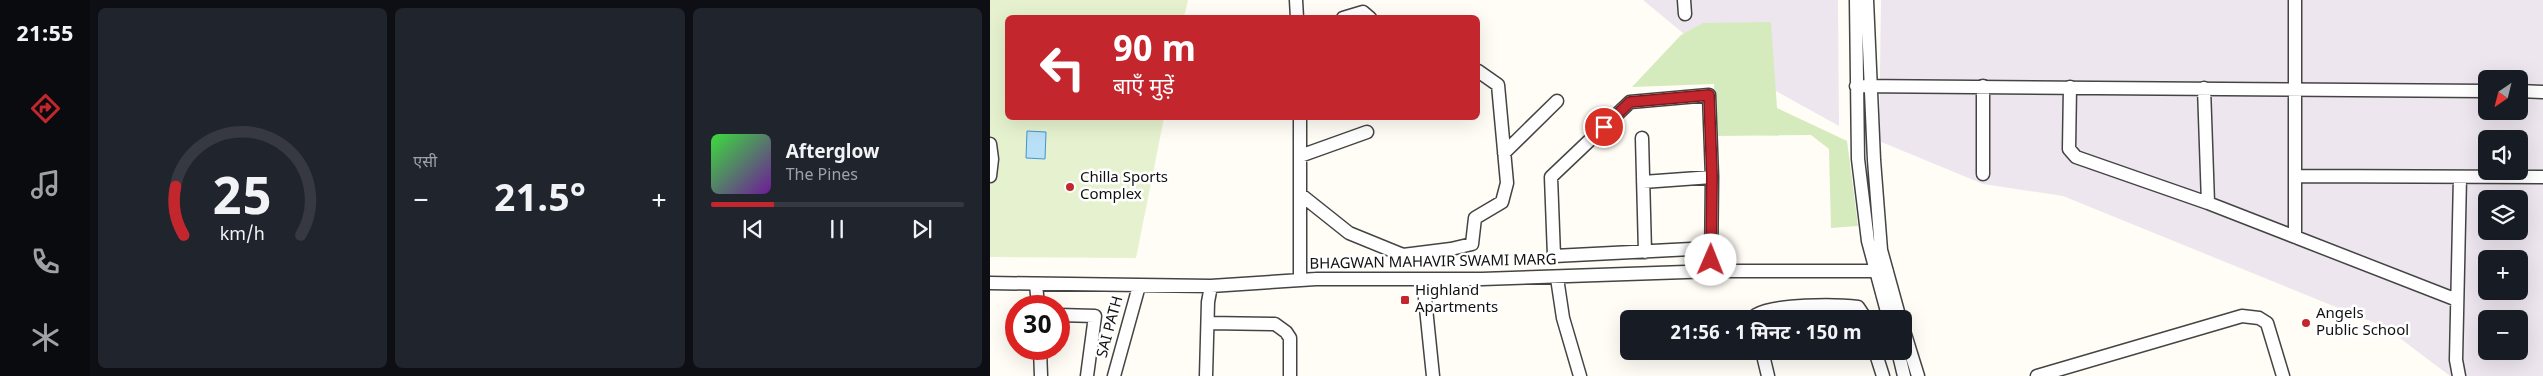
<!DOCTYPE html>
<html lang="hi">
<meta charset="utf-8">
<style>
body{margin:0;font-family:Georgia,"Noto Sans Devanagari",serif;background:#20242c;color:#f1f3f6;height:100vh;display:flex;flex-direction:column;font-size:19px;white-space:nowrap}
*{box-sizing:border-box;margin:0}
p{font-size:16px;color:#9ea1a6}
.icon{flex:none;width:28px;height:28px;fill:none;stroke:currentColor;stroke-width:2;stroke-linecap:round;stroke-linejoin:round}
.map{position:relative;flex:1;overflow:hidden}
.details{display:flex;flex-direction:column;gap:8px;padding:8px;background:#0d0f14;width:900px}
.details>*{flex:none}
.top-card{position:absolute;left:15px;top:15px;width:475px;height:105px;border-radius:8px;box-shadow:0 5px 20px #0002;background:#c4262e;color:#fff;overflow:hidden}
.needle{width:32px;rotate:215deg}
.buttons{position:absolute;left:1488px;top:70px;display:grid;gap:10px}
.buttons a{display:grid;place-items:center;width:50px;height:50px;border-radius:8px;background:#171b24;box-shadow:0 5px 20px #0002;font-size:25px}
.speed{position:absolute;left:15px;top:295px;display:flex;gap:10px;font-size:25px;font-weight:700;text-align:center}
.speed>*{display:grid;place-content:center;width:65px;height:65px;border-radius:50%;background:#171b24;box-shadow:0 5px 20px #0002;line-height:1}
.speed .limit{border:8px solid #d22;background:#fff;color:#111}
.pin{position:absolute;display:grid;place-items:center;width:42px;height:42px;color:#fff;margin:-21px;border:2px solid #fff;border-radius:50%;box-shadow:0 1px 5px #0007}
.me{position:absolute;width:55px;margin:-28px;rotate:1deg;stroke-linejoin:round;filter:drop-shadow(0 0 4px #0008)}
.turn{display:flex;align-items:center;gap:18px;height:105px;padding:0 25px;font-size:22px}
.turn .icon{width:65px;height:65px;stroke-width:2.5}
.turn b{display:block;font-size:35px;line-height:42px}
.big{font-size:38px;font-weight:700;line-height:1.1}
.details .card{flex:1;display:flex;flex-direction:column;justify-content:center;gap:8px;min-width:0;padding:0 18px;border-radius:8px;background:#20242c}
.details .dial{align-items:center;gap:0}
.dial svg{height:130px;overflow:visible;fill:none;stroke:#363941;stroke-width:7;stroke-linecap:round;text-anchor:middle}
.dial text{fill:#f1f3f6;stroke:none}
.song{display:flex;align-items:center;gap:15px}
.cover{width:60px;height:60px;border-radius:8px;background:linear-gradient(135deg,hsl(120 70% 55%),hsl(280 70% 35%))}
.played{height:5px;border-radius:2px;background:linear-gradient(90deg,#c4262e 25%,#363941 25%)}
.keys{display:flex;justify-content:space-around;direction:ltr}
.heat{display:flex;justify-content:space-between;align-items:center;font-size:28px;direction:ltr}
.details .tiles{flex:1;display:grid;gap:8px;grid-template-columns:repeat(3,1fr)}
.trip{position:absolute;left:630px;top:310px;width:292px;height:50px;border-radius:8px;background:#171b24;box-shadow:0 5px 20px #0002;font-weight:700;line-height:50px;text-align:center}
main{display:flex;flex:1;min-height:0}
.dock{display:flex;flex-direction:column;width:90px;justify-content:space-around;align-items:center;background:#090b0e;color:#9ea1a6}
.dock .icon{width:35px;height:35px}
.dock .selected{color:#c4262e}
.dock b{font-size:22px;color:#f1f3f6}
.map>svg:first-child{display:block}
.industrial{fill:#eee6ef;fill-rule:evenodd}
.green{fill:#d5ebbd}
.pitch{fill:#e6f2cf}
.water{fill:#b9e0f7;stroke:#3f96cf}
.lines{fill:none;stroke-linecap:round;stroke-linejoin:round}
.minor-casing{stroke:#444;stroke-width:15}
.minor{stroke:#fff;stroke-width:12}
.route-casing{stroke:#7f191e;stroke-width:12}
.route{stroke:#c4262e;stroke-width:9}
.poi-dot{fill:#c4262e;stroke:#fff;stroke-width:2}
.labels{text-anchor:middle;dominant-baseline:central;stroke-width:5;stroke-linejoin:round;paint-order:stroke}
.poi-label{font-size:15px;fill:#111;stroke:#fff;text-anchor:start}
.street-label{font-size:15px;fill:#111;stroke:#fff}
</style>
<main>
<nav class="dock">
<b>21:55</b>
<svg class="icon selected" aria-label="directions" viewBox="0 0 24 24"><path d="M12 3l9 9-9 9-9-9zM9 14v-3h6M13 9l2 2-2 2"/></svg>
<svg class="icon" aria-label="music" viewBox="0 0 24 24"><path d="M9 18V5l10-2v13"/><circle cx="6" cy="18" r="3"/><circle cx="16" cy="16" r="3"/></svg>
<svg class="icon" aria-label="phone" viewBox="0 0 24 24"><path d="M5 4h4l2 5-3 2q2 4 5 5l2-3 5 2v4C11 20 4 13 5 4z"/></svg>
<svg class="icon" aria-label="climate" viewBox="0 0 24 24"><path d="M12 3v18M4 7l16 10M4 17L20 7"/></svg>
</nav>
<section class="details">
<div class="tiles">
<div class="card dial"><svg viewBox="0 0 100 80">
<path d="M14 69A42 42 0 1 1 86 69"/>
<path d="M14 69A42 42 0 0 1 9 39" stroke="#c4262e"/>
<text x="50" y="56" font-size="32" font-weight="700">25</text>
<text x="50" y="72" font-size="11">km/h</text>
</svg></div>
<div class="card"><p>एसी</p>
<div class="heat"><a>−</a><b class="big">21.5°</b><a>+</a></div>
</div>
<div class="card">
<div class="song"><i class="cover"></i><div><b>Afterglow</b><p>The Pines</p></div></div>
<div class="played"></div>
<div class="keys"><svg class="icon" aria-label="previous" viewBox="0 0 24 24"><path d="M18 5L8 12l10 7zM5 5v14"/></svg><svg class="icon" aria-label="pause" viewBox="0 0 24 24"><path d="M8 5v14M16 5v14"/></svg><svg class="icon" aria-label="next" viewBox="0 0 24 24"><path d="M6 5l10 7-10 7zM19 5v14"/></svg></div>
</div>
</div>
</section>
<div class="map">
<svg width="1553" height="376" viewBox="0 0 1553 376">
<rect width="100%" height="100%" fill="#fffdf5"/>
<!-- industrial -->
<path class="industrial" d="M653 0H848L849 126 717 53Z
M891 0H1553V376H1460L1395 327 1073 196 993 184 889 141ZM1496 79H1529V111H1496ZM1496 139H1529V171H1496ZM1496 199H1529V231H1496ZM1496 259H1529V291H1496ZM1496 319H1529V351H1496Z"/>
<!-- green -->
<path class="green" d="M781 22 787 108 857 141 868 226 841 228 839 149 821 135 726 136 724 84 642 87 691 35 713 23Z"/>
<!-- pitch -->
<path class="pitch" d="M0 0H198L194 17 18 18V118H174L146 258 0 257Z"/>
<!-- water -->
<path class="water" d="M37 131 56 132 55 159 36 158Z"/>
<g class="lines">
<defs>
<path id="minor" d="M306 0 307 18
M694 0 695 14
M866 0 868 159 878 241 899 319
M877 0 884 160 891 250 910 319
M353 18 373 12 380 18
M866 86 1496 91
M993 86V174
M1080 87 1079 149 1086 157 1218 203 1467 300
M1214 88 1218 203
M1529 91 1553 92
M310 118V280
M652 138 655 252
M0 144 2 159 0 176
M514 153 567 101
M310 156 377 132
M1305 176 1553 177
M653 182 722 177
M310 194 359 233 413 255 461 249 482 244 485 218 512 202 517 183 508 85 488 71
M1305 237V0
M721 248 564 256 561 177 640 102 719 95 722 177 721 271
M567 278 573 318 590 376
M433 279 443 376
M0 283 221 286 326 279H492L725 271H897
M46 284 48 306
M69 315 105 316 97 376
M766 319V315C785 304 845 304 868 307L876 319
M218 323 285 324 296 332 300 338V376
M914 331 928 376
M50 349 51 376
M772 351 778 376
M885 351 893 376
M908 351 914 376
M124 376 149 286
M216 376 218 302 221 286
M1047 376 1252 316 1269 318 1277 323 1293 376
M1469 376 1466 360 1470 177"/>
</defs>
<!-- minor casing -->
<use href="#minor" class="minor-casing"/>
<!-- minor -->
<use href="#minor" class="minor"/>
</g>
<g class="lines">
<defs>
<path id="route" d="M614 127 640 102 719 95 722 176 721 260"/>
</defs>
<!-- route casing -->
<use href="#route" class="route-casing"/>
<!-- route -->
<use href="#route" class="route"/>
</g>
<!-- markers -->
<g class="poi-dot">
<circle cx="80" cy="187" r="5"/>
<rect x="410" y="295" width="10" height="10" rx="2.5"/>
<circle cx="1316" cy="323" r="5"/>
</g>
<g class="labels">
<!-- poi labels -->
<g class="poi-label">
<text x="90" y="178">Chilla Sports<tspan x="90" dy="17">Complex</tspan></text>
<text x="425" y="291">Highland<tspan x="425" dy="17">Apartments</tspan></text>
<text x="1326" y="314">Angels<tspan x="1326" dy="17">Public School</tspan></text>
</g>
<!-- street labels -->
<g class="street-label">
<text transform="translate(443 263) rotate(-1)">BHAGWAN MAHAVIR SWAMI MARG</text>
<text transform="translate(121 327) rotate(-75)">SAI PATH</text>
</g>
</g>
</svg>
<div class="buttons">
<a><svg class="needle" viewBox="-14 -14 28 28"><path d="M0-13l5 13h-10z" fill="#e53935"/><path d="M0 13l5-13h-10z" fill="#9ea1a6"/></svg></a>
<a><svg class="icon" aria-label="sound" viewBox="0 0 24 24"><path d="M4 9h4l5-4v14l-5-4H4zM17 9q2 3 0 6"/></svg></a>
<a><svg class="icon" aria-label="layers" viewBox="0 0 24 24"><path d="M12 4l9 5-9 5-9-5zM3 14l9 5 9-5"/></svg></a>
<a>+</a>
<a>−</a>
</div>
<div class="speed"><div class="limit">30</div></div>
<div class="pin" style="left:614px;top:127px;background:#d93025"><svg class="icon" aria-label="arrive" viewBox="0 0 24 24"><path d="M6 21V4h12l-3 4 3 4H6"/></svg></div>
<svg class="me" style="left:721px;top:260px" viewBox="-20 -20 40 40"><circle r="19" fill="#fff"/><path d="M0-13L10 11 0 6-10 11z" fill="#c4262e"/></svg>
<div class="trip">21:56 · 1 मिनट · 150 m</div>
<div class="top-card">
<div class="turn"><svg class="icon" aria-label="left" viewBox="0 0 24 24"><path d="M17 20v-9H6M10 6l-5 5 5 5"/></svg><div><b>90 m</b>बाएँ मुड़ें</div></div>
</div>
</div>
</main>
